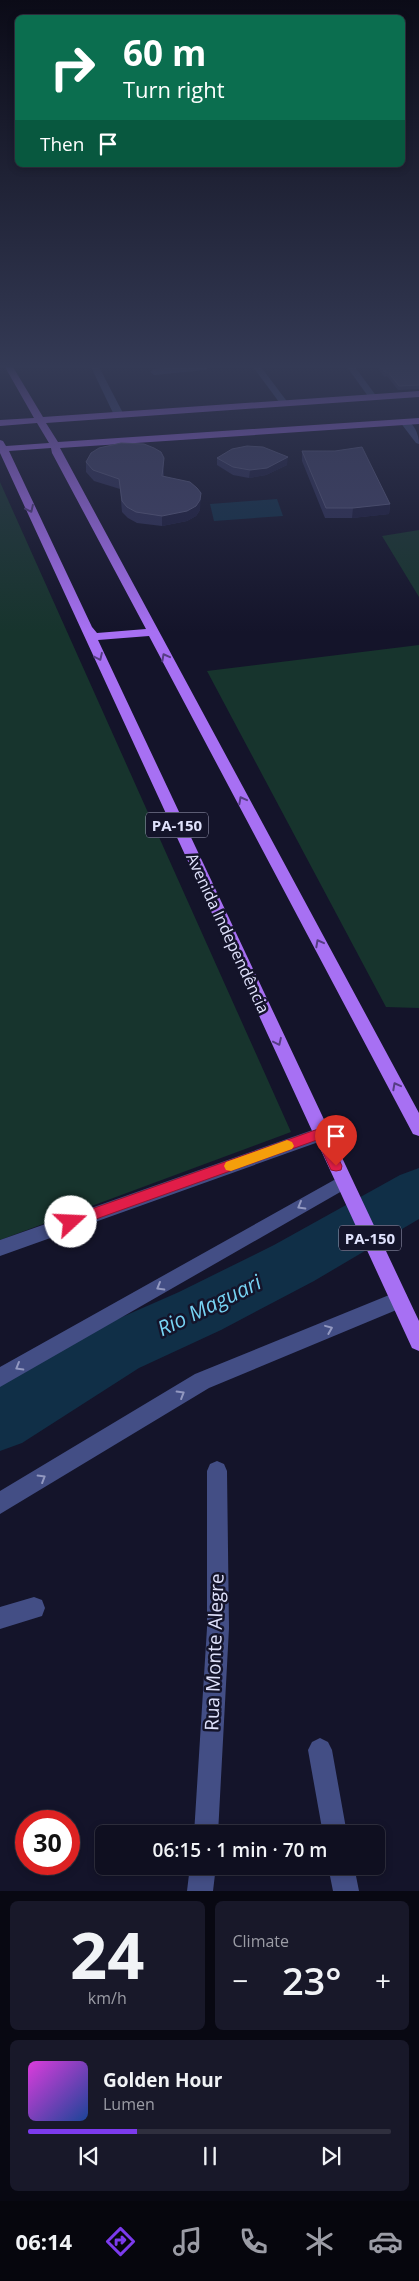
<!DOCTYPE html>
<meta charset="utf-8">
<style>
body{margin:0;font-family:"Open Sans",sans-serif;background:#181829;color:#f1f3f6;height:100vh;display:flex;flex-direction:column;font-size:19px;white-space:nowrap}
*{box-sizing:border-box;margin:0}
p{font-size:16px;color:#9b9ca5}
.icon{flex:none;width:28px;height:28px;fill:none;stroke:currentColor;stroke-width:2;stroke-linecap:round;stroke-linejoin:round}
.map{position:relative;height:1891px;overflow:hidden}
.sheet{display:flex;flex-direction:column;gap:10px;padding:10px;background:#080812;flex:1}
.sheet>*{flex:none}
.guide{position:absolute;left:15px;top:15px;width:390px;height:152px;border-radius:8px;box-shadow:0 2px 8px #0003,0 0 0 1px #2f2f3e;background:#0b6e4f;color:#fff;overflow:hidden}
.speed{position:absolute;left:15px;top:1810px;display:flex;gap:10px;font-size:25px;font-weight:700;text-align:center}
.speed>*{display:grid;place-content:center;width:65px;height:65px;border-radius:50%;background:#0f0f20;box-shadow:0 2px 8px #0003,0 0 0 1px #2f2f3e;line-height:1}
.speed .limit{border:8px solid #d22;background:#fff;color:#111}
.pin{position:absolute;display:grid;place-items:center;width:42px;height:42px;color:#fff;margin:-51px -21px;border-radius:50% 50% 50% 0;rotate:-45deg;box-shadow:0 0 5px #0007}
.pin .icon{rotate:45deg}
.me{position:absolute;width:55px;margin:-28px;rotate:70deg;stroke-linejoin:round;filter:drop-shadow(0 0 4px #0008)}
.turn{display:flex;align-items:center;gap:18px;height:105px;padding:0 25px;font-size:22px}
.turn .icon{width:65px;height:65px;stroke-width:2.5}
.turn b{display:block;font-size:35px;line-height:42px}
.then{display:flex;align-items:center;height:48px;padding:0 25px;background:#0003;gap:10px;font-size:19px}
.big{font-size:38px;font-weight:600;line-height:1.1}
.sheet .tile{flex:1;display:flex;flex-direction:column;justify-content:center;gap:8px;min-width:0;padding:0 18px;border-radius:8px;background:#181829}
.sheet .dial{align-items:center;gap:0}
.dial b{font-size:65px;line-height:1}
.song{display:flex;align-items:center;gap:15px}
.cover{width:60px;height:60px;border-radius:8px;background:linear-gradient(135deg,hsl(300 70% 55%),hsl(220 70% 35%))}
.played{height:5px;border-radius:2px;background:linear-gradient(90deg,#7c3aed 30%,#2f2f3e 30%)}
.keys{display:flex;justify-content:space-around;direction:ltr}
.heat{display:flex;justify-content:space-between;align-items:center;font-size:28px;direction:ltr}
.sheet .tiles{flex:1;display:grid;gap:10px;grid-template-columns:1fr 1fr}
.tile:last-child{grid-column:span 2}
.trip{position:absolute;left:95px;top:1825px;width:290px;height:50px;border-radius:8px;background:#0f0f20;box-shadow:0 2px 8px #0003,0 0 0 1px #2f2f3e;font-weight:600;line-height:50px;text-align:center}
.dock{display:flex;height:80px;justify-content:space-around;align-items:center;background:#06060d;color:#9b9ca5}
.dock .icon{width:35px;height:35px}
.dock .active{color:#7c3aed}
.dock b{font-size:22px;color:#f1f3f6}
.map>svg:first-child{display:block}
.green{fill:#17342d}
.water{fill:#102f47}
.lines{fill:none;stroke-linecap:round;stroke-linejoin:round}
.river{fill:#102f47;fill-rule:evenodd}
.minor{fill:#434e85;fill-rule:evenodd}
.major{fill:#a770f3;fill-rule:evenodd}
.wall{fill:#2e2f56}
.shaded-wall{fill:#1c1c3d}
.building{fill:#414268;stroke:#5a5b7f}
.oneway{stroke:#563d84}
.oneway2{stroke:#9298c0}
.route{fill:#e11d48;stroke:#92132f}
.slow{fill:#f59e0b}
.labels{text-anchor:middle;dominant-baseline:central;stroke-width:5;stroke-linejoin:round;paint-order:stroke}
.shield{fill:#14142a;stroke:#a3a4bd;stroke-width:1}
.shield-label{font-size:15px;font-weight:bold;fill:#e0e2fc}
.street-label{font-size:16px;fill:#e0e2fc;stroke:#14142a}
.near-street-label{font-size:19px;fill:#e0e2fc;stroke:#14142a}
.near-water-label{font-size:21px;font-style:italic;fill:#77d3f3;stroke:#14142a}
</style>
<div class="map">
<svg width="419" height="1891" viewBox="0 0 419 1891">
<rect width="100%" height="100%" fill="#14142a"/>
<!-- green -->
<path class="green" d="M0 482 291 1132 0 1240Z
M419 530V597L382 536Z
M419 645V1008L386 1007 207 671Z"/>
<!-- water -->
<path class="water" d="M277 499 283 516 214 521 210 504Z"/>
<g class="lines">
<!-- river -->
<path class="river" d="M419 1168V1219L314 1281 221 1330 139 1368 22 1443 0 1451V1386L97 1328 179 1292 274 1245 400 1175Z"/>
<!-- minor -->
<path class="minor" d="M91 367H99L124 415 122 417 114 415Z
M180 367H209L205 370 154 375 150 372 154 369Z
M253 367H261L289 404 288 406H282Z
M347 367H355L377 397 376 399H370Z
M405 419C414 423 419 434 419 444L416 443 400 422Z
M321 1127 327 1129 330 1134 327 1139 0 1256V1240Z
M343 1175 349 1177 352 1182 349 1187 0 1387V1367Z
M399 1291 406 1294 408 1300 406 1306 209 1388 0 1514V1491L195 1374Z
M217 1461 224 1464 227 1471 229 1628 218 1834H194L207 1628V1471L210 1464Z
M34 1597 42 1600 45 1608 42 1616 0 1629V1607Z
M320 1738 328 1742 332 1750 347 1834H323L308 1750 312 1742Z
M190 1866H216L213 1891H187Z
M328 1866H354L359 1891H333Z"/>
<!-- major -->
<path class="major" d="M5 367H13L43 417 419 391V397L46 423 58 442 419 418V424L60 448 419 1113V1136L413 1134 149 636 98 640 419 1321V1351L412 1348 0 453V440L3 441 6 446 49 443 37 423 0 426V420L34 418ZM51 448 52 453 146 629 97 633 92 627 9 451Z"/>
</g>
<!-- wall -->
<path class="wall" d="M358 367H373L358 368Z
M378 367H419V389L398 390 387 376 384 377Z
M302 451 390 504 389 514 352 518H325L302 461Z
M164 458V477L200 510 196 516 187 521 162 526 137 523 128 518 122 512 120 489 94 481 86 472V462Z
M217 458 287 465 266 475 249 478 233 475 217 465Z"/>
<!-- shaded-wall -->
<path class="shaded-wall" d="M288 457 287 465 266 475 249 478 250 470Z
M164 458V468L162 487V476Z
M201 493 200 510 196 516 187 521 162 526V516Z
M390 504 389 514 352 518 353 508Z"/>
<!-- building -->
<path class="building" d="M381 367H419V385L399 386 388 372H385Z
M121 443 144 444 154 448 161 452 164 458 162 476 190 482 197 488 201 493 200 500 196 506 187 511 162 516 136 512 127 507 122 501 119 479 93 470 86 462 91 453 99 448Z
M247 446 263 447 288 457 267 468 250 470 233 467 217 458 232 449Z
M362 447 390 504 353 508H326L302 451H335Z"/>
<!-- one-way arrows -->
<defs><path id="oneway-chevron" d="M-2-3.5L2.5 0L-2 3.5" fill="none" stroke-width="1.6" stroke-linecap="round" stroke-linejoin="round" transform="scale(1.25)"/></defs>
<g class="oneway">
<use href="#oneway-chevron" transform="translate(30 509) rotate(65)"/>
<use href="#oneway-chevron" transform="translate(99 657) rotate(65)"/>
<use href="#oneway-chevron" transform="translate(165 657) rotate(-118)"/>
<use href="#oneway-chevron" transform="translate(242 800) rotate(-118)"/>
<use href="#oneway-chevron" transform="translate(319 943) rotate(-118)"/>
<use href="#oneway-chevron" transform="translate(278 1042) rotate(65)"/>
<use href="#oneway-chevron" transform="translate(396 1086) rotate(-118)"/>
</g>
<g class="oneway2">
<use href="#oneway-chevron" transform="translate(301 1206) rotate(150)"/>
<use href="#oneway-chevron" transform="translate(160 1287) rotate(150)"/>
<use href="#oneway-chevron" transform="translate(329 1329) rotate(-22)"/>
<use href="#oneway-chevron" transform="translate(19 1367) rotate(150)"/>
<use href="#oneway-chevron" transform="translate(181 1394) rotate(-31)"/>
<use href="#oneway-chevron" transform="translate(42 1478) rotate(-31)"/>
</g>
<!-- sky -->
<linearGradient id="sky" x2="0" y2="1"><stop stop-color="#0b0b17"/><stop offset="0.58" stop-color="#343a55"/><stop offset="1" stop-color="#343a55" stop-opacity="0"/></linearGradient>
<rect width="419" height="632" fill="url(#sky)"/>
<!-- route -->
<path class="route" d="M321 1128 325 1130 327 1134 342 1166 341 1170 336 1171 331 1170 317 1140 71 1228 66 1227 64 1222 66 1218Z"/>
<!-- slow -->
<path class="slow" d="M287 1140 292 1142 294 1146 292 1149 231 1171 226 1170 224 1166 226 1162Z"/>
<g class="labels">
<!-- shield labels -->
<g class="shield">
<rect x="146" y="812.5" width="62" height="25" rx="4"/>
<rect x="339" y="1225.5" width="62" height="25" rx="4"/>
</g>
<g class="shield-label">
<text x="177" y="825">PA-150</text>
<text x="370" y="1238">PA-150</text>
</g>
<!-- street labels -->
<g class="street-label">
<text transform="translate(228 933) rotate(65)">Avenida Independência</text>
</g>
<!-- near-street labels -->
<g class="near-street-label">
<text transform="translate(214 1652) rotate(-88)">Rua Monte Alegre</text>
</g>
<!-- near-water labels -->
<g class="near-water-label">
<text transform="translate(209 1305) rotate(-26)">Rio Maguari</text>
</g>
</g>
</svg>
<div class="speed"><div class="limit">30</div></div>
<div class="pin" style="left:336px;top:1166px;background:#d93025"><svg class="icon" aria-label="arrive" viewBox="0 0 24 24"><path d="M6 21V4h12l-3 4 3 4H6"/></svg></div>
<svg class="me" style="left:71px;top:1222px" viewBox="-20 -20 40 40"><circle r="19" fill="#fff"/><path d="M0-13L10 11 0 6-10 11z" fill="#e11d48"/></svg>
<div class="trip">06:15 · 1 min · 70 m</div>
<div class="guide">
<div class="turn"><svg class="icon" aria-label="right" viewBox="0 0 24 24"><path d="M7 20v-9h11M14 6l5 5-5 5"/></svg><div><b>60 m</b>Turn right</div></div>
<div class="then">Then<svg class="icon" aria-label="arrive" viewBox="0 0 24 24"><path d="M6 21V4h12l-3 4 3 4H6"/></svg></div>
</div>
</div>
<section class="sheet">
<div class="tiles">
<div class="tile dial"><b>24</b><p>km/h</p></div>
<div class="tile"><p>Climate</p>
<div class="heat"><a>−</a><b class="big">23°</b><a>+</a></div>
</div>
<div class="tile">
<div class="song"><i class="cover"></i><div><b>Golden Hour</b><p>Lumen</p></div></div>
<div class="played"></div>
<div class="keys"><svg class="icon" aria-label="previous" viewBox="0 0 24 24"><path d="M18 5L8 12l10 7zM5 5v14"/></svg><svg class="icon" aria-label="pause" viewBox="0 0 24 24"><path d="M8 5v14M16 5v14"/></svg><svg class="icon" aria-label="next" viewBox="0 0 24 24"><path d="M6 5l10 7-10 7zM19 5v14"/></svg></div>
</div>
</div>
</section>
<nav class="dock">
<b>06:14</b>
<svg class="icon active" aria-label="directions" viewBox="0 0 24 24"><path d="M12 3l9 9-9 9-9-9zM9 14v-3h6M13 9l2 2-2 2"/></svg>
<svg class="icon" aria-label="music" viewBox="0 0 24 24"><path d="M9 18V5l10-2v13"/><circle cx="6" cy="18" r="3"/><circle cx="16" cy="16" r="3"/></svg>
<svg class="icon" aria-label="phone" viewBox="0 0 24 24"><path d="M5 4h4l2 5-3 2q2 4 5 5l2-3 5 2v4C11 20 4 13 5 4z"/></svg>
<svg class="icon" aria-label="climate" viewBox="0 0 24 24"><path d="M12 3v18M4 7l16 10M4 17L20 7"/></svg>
<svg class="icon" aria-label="car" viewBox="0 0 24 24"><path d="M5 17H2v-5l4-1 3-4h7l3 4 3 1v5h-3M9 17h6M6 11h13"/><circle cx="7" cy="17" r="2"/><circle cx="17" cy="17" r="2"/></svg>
</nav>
